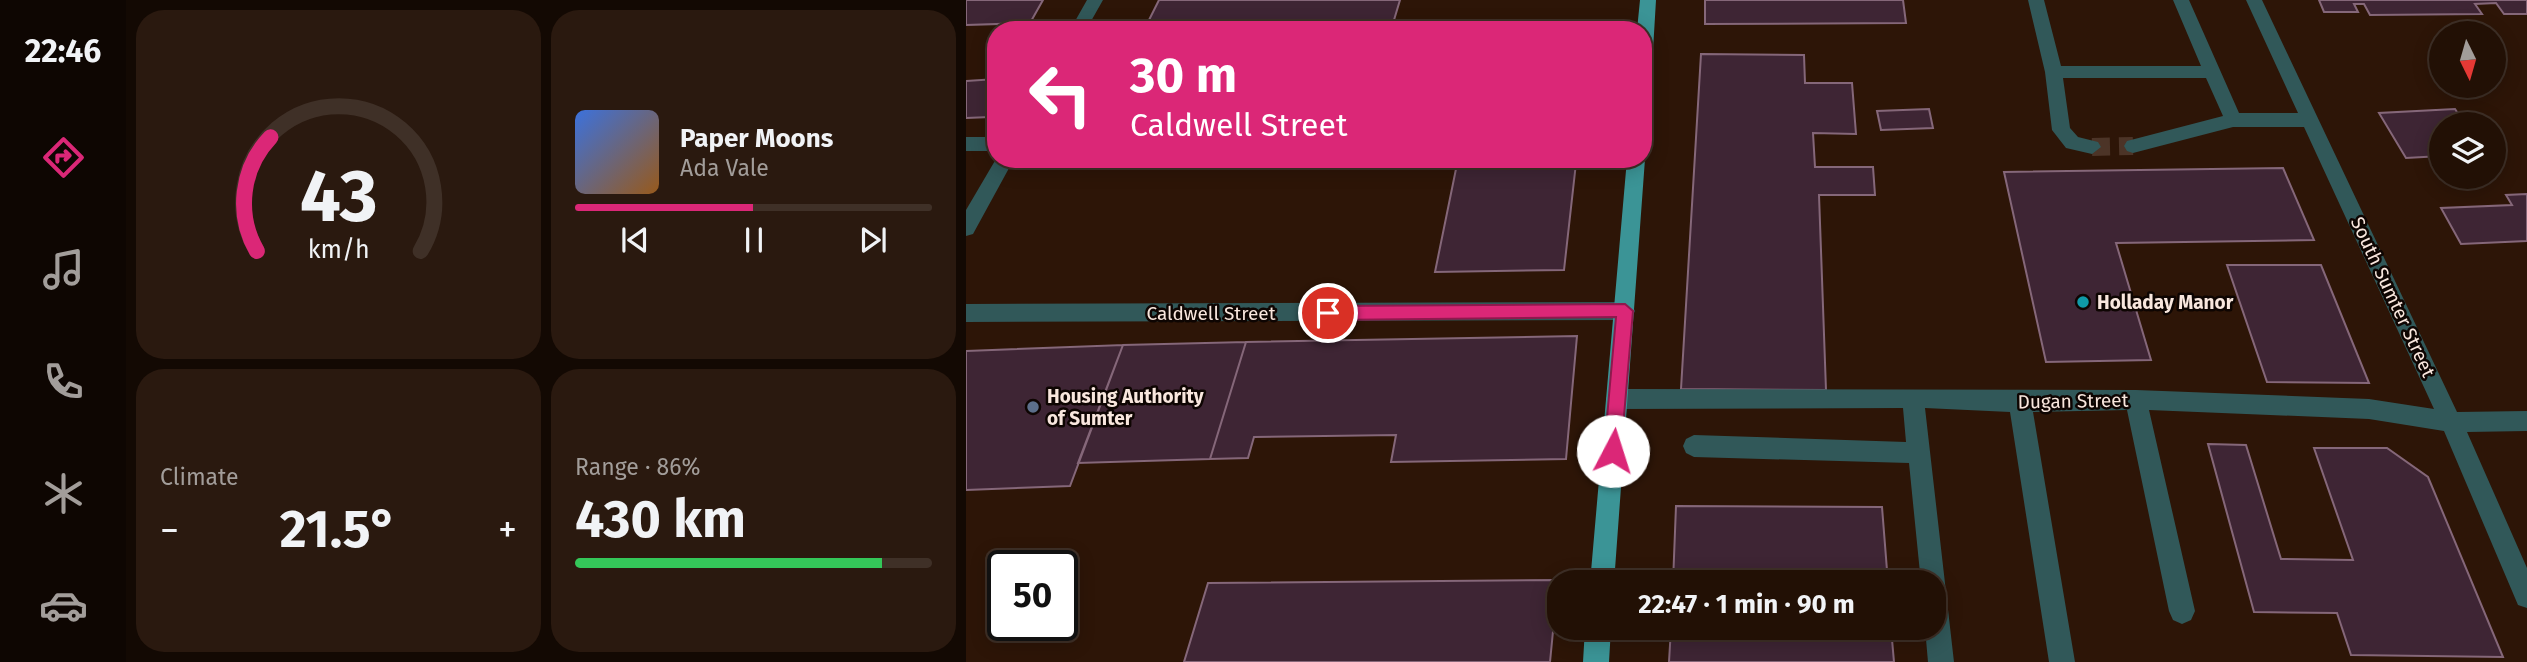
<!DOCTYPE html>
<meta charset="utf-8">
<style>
body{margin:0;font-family:"Fira Sans",sans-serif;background:#2a190f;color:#f1f3f6;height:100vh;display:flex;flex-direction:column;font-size:26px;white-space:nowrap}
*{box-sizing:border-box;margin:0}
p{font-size:23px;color:#a29d9a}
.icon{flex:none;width:38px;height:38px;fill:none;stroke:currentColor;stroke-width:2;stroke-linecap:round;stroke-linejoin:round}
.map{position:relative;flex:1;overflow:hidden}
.panel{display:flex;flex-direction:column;gap:10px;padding:10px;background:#130903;width:840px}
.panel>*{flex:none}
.top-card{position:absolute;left:21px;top:21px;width:665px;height:147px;border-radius:28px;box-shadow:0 4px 18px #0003,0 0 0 2px #3f3027;background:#db2777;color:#fff;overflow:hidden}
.needle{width:46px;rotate:175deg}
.tools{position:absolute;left:1463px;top:21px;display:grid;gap:14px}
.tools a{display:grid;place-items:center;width:77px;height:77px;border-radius:50%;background:#221005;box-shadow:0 4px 18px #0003,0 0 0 2px #3f3027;font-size:35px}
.speed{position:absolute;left:21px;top:550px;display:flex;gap:14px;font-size:35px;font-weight:700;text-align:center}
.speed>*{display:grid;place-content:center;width:91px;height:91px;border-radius:50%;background:#221005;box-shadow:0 4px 18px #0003,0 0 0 2px #3f3027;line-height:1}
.speed .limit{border:4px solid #111;border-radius:10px;background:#fff;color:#111}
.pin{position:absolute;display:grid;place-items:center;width:60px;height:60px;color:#fff;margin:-30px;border:4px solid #fff;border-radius:50%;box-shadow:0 2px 7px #0007}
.me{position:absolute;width:77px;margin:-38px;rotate:5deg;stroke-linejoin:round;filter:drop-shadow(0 0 5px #0008)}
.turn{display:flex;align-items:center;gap:24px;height:147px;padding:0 28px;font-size:32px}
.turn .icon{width:91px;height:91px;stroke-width:2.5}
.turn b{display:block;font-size:49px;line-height:60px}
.big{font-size:52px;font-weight:700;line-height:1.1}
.panel .widget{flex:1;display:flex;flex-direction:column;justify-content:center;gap:10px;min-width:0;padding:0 24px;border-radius:28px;background:#2a190f}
.panel .dial{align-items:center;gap:0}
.dial svg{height:182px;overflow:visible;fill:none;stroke:#3f3027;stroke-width:7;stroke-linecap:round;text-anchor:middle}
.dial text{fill:#f1f3f6;stroke:none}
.song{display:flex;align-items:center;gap:21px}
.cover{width:84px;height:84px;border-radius:10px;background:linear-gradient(135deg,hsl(220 70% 55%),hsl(30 70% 35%))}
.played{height:7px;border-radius:4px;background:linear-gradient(90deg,#db2777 50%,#3f3027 50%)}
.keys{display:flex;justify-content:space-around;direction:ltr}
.heat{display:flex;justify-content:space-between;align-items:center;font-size:38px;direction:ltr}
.charge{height:10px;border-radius:5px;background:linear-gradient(90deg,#34c759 86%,#3f3027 0)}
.panel .tiles{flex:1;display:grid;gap:10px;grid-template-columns:repeat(2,1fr)}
.trip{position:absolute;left:581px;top:570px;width:399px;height:70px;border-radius:28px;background:#221005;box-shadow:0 4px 18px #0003,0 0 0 2px #3f3027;font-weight:700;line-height:70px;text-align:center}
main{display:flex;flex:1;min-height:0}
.tabs{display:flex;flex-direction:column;width:126px;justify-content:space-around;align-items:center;background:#0e0602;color:#a29d9a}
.tabs .icon{width:49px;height:49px}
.tabs .on{color:#db2777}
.tabs b{font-size:32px;color:#f1f3f6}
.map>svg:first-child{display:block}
.building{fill:#3e2534;stroke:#856779;stroke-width:2}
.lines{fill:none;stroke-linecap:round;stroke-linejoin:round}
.minor-tunnel{stroke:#4c3427;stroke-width:18;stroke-dasharray:18 9;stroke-linecap:butt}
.minor{fill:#315859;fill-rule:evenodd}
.major{fill:#3b9496;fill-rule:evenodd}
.route{fill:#db2777;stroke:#8e194d;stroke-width:2}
.culture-dot{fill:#0f9aa8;stroke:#0e0502;stroke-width:2.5}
.service-dot{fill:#5c6f8a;stroke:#0e0502;stroke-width:2.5}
.labels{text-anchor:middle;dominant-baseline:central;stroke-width:5;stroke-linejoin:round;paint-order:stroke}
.street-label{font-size:19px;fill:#f9e7de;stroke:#0e0502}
.poi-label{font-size:19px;font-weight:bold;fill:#f9e7de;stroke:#0e0502;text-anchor:start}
</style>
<main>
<nav class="tabs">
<b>22:46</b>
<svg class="icon on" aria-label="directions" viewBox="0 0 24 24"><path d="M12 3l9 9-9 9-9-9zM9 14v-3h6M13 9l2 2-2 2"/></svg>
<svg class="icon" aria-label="music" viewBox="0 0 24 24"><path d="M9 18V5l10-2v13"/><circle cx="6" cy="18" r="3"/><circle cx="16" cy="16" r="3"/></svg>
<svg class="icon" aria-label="phone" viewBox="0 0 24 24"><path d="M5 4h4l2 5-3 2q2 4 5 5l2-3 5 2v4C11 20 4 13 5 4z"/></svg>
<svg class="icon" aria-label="climate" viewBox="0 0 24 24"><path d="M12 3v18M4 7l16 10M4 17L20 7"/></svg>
<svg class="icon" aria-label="car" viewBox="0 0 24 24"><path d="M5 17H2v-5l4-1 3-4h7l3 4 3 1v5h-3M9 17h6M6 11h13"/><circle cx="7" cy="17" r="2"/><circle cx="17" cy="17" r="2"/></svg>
</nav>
<section class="panel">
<div class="tiles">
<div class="widget dial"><svg viewBox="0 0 100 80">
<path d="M14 69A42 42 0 1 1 86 69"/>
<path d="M14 69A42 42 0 0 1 20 19" stroke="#db2777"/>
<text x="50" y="56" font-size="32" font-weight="700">43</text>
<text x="50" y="72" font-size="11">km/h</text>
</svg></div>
<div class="widget">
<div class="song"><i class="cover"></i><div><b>Paper Moons</b><p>Ada Vale</p></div></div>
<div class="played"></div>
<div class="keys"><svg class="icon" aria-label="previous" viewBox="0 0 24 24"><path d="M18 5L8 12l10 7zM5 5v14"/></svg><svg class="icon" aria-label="pause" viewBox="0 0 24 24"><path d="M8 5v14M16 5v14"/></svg><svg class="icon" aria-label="next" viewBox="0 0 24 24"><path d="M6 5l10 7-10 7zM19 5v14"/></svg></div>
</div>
<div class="widget"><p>Climate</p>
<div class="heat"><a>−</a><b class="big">21.5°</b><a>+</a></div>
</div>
<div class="widget"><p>Range · 86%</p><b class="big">430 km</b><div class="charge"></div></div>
</div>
</section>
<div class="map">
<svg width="1561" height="662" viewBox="0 0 1561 662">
<rect width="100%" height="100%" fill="#2d1507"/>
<!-- building -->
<path class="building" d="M0 0H77L64 23 0 25Z
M193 0H434L425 30H178Z
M739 0H937L940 23 739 24Z
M1353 0H1561V14H1538L1530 3 1509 4 1516 14 1404 15 1398 4H1388L1392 12H1358Z
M735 54 838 55 839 83H886L890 134 847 133 849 167H907L909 195H853L860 390 715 389Z
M30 79V106L24 117 0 118V81Z
M963 109 967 128 915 130 911 111Z
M1489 109 1499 124H1475V156L1440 158 1413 113Z
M610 163 598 270 469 272 491 164Z
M1317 168 1348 240 1150 243 1185 360 1080 362 1038 172Z
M1561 194V241L1495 244 1475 208 1546 205 1540 195Z
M1261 265H1355L1403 383 1301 382Z
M611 336 600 459 425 462 430 435 288 437 282 458 244 459 280 342Z
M280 342 244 459 112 463 157 345Z
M157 345 104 486 0 490V351Z
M1242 444 1280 445 1315 559 1387 560 1348 448H1421L1462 477 1537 657 1385 655 1371 613 1288 612Z
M710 506 916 507 922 583H707Z
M592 580 584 662H218L242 583Z
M705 628H925L928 662H703Z"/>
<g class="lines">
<!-- minor-tunnel -->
<path class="minor-tunnel" d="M1126 147 1167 146"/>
<!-- minor -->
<path class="minor" d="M121 0H137L120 30H104Z
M1062 0H1078L1095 66H1235L1207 0H1223L1273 113H1332L1280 0H1296L1491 412 1561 411V431L1501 432 1561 568V608L1552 605 1478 431 1403 419 1183 410 1229 611 1225 620 1216 624 1207 620 1203 611 1161 410 1067 412 1109 662H1083L1044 412 959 408 988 662H962L959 628H968V583H955L943 463 728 457 720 453 717 446 720 439 728 435 940 442 937 408 651 409 643 406 640 399 643 392 651 389 1170 390 1403 399 1468 409 1338 127H1267L1167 153 1161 151 1158 146 1161 141 1257 116 1240 78H1097L1104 128 1112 137 1132 142 1135 147 1126 154 1100 148 1086 130 1079 72Z
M0 137H30V151H0Z
M30 159H48L7 234 0 236V210Z
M659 302 666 305 669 311 666 317 659 320 0 322V304Z"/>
<!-- major -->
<path class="major" d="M674 0H690L686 67 677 73V30H671Z
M677 155 679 159 648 583H624L661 159H677Z
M619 628H645L643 662H617Z"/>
</g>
<!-- route -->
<path class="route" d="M659 304 667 311 655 451 647 459 638 451 650 317 362 320 354 313 362 306Z"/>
<!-- markers -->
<circle class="culture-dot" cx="1117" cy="302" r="7"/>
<circle class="service-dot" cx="67" cy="407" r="7"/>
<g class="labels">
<!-- street labels -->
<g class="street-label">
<text transform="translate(1427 297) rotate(65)">South Sumter Street</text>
<text x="245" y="313">Caldwell Street</text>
<text transform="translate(1107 401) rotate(-1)">Dugan Street</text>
</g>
<!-- poi labels -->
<g class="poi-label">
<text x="1131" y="302">Holladay Manor</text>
<text x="81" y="396">Housing Authority<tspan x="81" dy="22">of Sumter</tspan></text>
</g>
</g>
</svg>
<div class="tools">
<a><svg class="needle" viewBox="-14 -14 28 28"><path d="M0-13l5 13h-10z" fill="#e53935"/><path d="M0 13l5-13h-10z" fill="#a29d9a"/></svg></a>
<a><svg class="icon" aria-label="layers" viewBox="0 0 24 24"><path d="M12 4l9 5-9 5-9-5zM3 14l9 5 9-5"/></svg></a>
</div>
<div class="speed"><div class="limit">50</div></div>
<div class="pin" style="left:362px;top:313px;background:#d93025"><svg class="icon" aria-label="arrive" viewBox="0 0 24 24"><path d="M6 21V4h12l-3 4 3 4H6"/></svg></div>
<svg class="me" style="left:647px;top:451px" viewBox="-20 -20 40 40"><circle r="19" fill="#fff"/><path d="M0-13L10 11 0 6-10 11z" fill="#db2777"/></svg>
<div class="trip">22:47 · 1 min · 90 m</div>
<div class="top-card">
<div class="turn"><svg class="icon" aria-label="left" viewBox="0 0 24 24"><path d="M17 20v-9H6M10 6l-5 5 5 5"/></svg><div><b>30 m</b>Caldwell Street</div></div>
</div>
</div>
</main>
